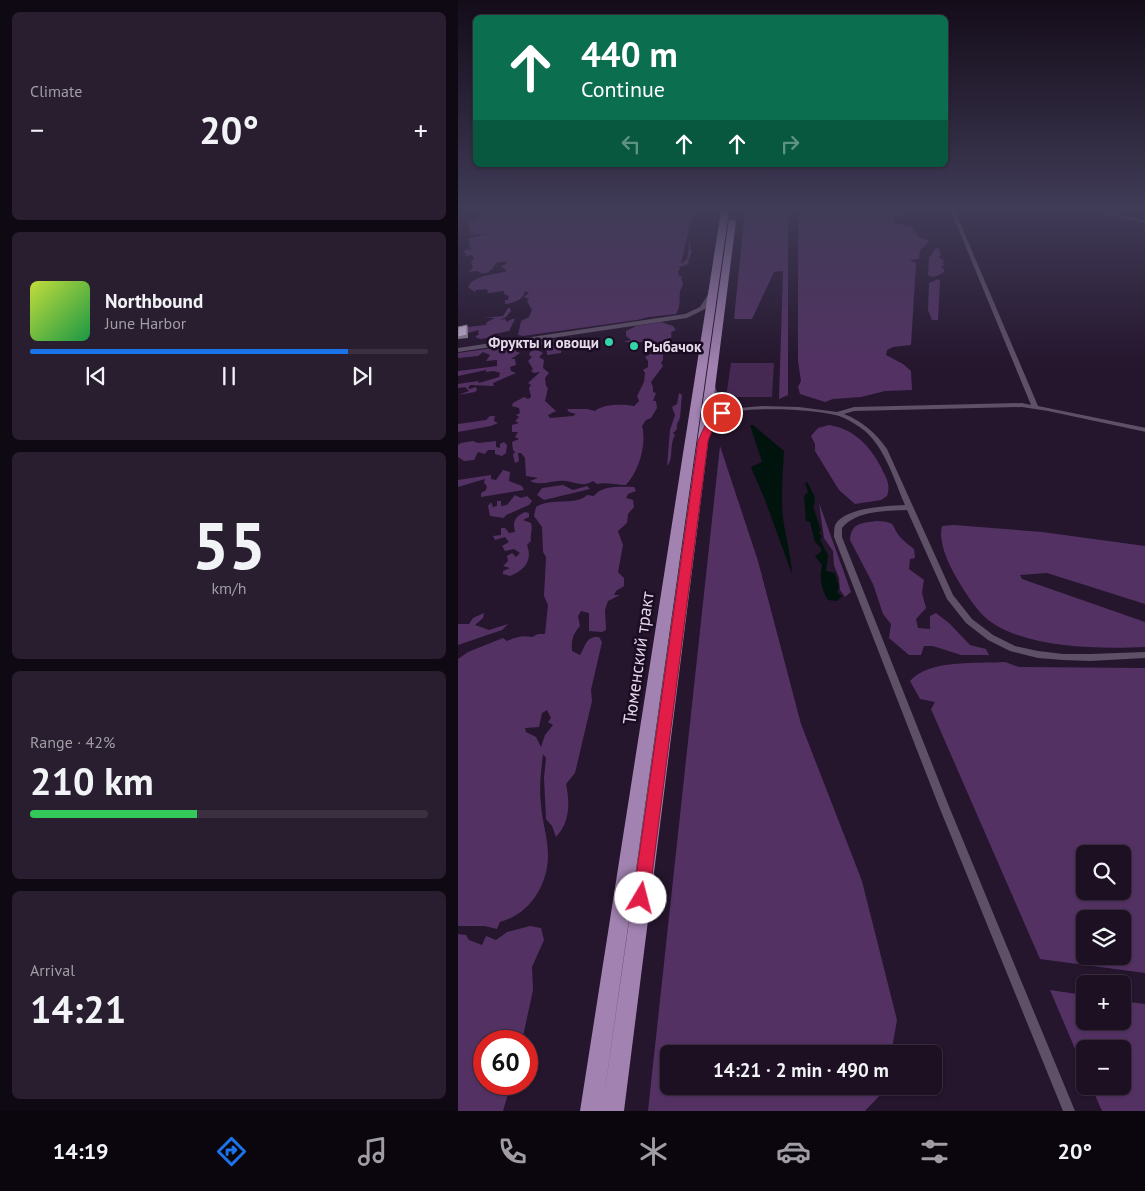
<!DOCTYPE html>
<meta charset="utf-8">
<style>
body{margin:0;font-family:"PT Sans",sans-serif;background:#291e2f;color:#f1f3f6;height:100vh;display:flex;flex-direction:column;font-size:19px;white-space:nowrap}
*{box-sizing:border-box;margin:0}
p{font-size:16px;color:#a09da5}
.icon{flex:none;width:28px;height:28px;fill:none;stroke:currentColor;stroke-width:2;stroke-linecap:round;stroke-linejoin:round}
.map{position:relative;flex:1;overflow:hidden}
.drawer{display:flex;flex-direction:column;gap:12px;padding:12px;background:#0f0913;width:458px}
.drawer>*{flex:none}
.guide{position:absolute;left:15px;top:15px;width:475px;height:152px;border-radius:8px;box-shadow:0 1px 4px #0004,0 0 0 1px #3a3040;background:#0b6e4f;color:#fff;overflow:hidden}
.buttons{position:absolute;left:618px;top:845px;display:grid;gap:10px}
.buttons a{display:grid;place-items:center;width:55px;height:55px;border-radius:8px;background:#1c1022;box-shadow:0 1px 4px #0004,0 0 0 1px #3a3040;font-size:25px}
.speed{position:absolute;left:15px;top:1030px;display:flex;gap:10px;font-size:25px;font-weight:700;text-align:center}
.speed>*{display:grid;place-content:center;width:65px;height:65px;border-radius:50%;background:#1c1022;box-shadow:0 1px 4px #0004,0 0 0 1px #3a3040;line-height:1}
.speed .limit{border:8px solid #d22;background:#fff;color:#111}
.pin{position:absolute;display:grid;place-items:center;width:42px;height:42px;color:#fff;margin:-21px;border:2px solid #fff;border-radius:50%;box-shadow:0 1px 5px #0007}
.me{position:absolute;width:55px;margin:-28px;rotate:8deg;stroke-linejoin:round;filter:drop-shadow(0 0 4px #0008)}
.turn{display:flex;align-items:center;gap:18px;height:105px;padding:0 25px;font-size:22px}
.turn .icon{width:65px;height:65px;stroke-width:2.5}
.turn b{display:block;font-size:35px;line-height:42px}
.lanes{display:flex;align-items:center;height:48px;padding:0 25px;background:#0003;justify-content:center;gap:25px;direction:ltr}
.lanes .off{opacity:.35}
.big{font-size:38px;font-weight:700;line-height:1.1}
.drawer .card{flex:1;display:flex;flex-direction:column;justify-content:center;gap:8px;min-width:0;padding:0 18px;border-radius:8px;background:#291e2f}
.drawer .dial{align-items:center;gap:0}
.dial b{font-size:65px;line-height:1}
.song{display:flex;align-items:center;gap:15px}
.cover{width:60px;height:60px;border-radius:8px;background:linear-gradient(135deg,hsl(70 70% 55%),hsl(140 70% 35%))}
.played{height:5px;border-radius:2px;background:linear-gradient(90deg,#1a73e8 80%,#3a3040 80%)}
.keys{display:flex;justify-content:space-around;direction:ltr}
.heat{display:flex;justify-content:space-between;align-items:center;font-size:28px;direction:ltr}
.charge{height:8px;border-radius:4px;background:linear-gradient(90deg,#34c759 42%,#3a3040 0)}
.trip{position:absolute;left:202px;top:1045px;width:282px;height:50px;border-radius:8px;background:#1c1022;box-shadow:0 1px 4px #0004,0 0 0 1px #3a3040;font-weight:700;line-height:50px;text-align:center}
.dock{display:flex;height:80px;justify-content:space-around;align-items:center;background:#0b060e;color:#a09da5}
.dock .icon{width:35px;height:35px}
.dock .on{color:#1a73e8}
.dock b{font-size:22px;color:#f1f3f6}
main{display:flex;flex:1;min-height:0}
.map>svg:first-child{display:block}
.green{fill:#452953}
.forest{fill:#533263;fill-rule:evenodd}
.water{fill:#00140d}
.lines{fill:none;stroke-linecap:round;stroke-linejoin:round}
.minor{fill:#5e5066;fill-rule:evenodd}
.tertiary{fill:#5e5066;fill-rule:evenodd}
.primary{fill:#a182b0;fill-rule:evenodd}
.shaded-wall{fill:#897b92}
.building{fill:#c4b0d0;stroke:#897b92}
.route{fill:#e11d48;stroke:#92132f}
.poi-dot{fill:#33d4a8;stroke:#1c0c23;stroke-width:2}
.labels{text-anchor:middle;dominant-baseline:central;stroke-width:5;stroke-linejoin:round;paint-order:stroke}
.far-poi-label{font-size:15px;font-weight:bold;fill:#e3d9e9;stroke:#1c0c23;text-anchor:end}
.street-label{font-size:18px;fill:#e3d9e9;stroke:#1c0c23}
</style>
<main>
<section class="drawer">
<div class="card"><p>Climate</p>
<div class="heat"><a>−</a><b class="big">20°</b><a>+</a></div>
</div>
<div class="card">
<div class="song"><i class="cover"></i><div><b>Northbound</b><p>June Harbor</p></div></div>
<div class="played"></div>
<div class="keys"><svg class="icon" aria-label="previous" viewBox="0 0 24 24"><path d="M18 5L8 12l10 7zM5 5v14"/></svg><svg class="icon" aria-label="pause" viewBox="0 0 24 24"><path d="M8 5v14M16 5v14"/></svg><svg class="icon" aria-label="next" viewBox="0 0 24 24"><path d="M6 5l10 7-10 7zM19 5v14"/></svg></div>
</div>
<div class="card dial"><b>55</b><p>km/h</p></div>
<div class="card"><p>Range · 42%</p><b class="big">210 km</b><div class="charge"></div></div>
<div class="card"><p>Arrival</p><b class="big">14:21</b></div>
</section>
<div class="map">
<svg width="688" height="1111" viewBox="0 0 688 1111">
<rect width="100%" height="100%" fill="#25152d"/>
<!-- green -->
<path class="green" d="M273 363H316L314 397H268Z"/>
<!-- forest -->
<path class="forest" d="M28 211H237L231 228 223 264 229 259 232 239V249L234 251 230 262 231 264 221 267 222 269 220 271 221 276H225L223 278 225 283C225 286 223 288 222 291 221 299 223 306 218 314L191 317 179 320 65 336 60 335 63 321 71 317 74 310 69 301 71 299 66 297 71 293 67 291C66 300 55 303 47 304V300H50L51 296 46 294V291L30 293 29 289 18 290 17 292 10 287C15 275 37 275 49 271L43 266 48 264 49 261 38 263C35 270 28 277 19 271L10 272 15 268 13 262 16 258 13 255 7 256 9 254 5 252 9 249 14 250 11 245V238L30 234 9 235 16 233 11 230V222L18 219V217L24 213 28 215 34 214Z
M287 211H330V395L321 399 325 271 316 272 294 319H276Z
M340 211H445L435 221 436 223 453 227 458 231 459 236 471 241 462 250 461 259 451 260 458 263 453 345 435 347 429 350 428 355 445 364 453 371 454 390 427 391 403 397 375 399 367 402 342 394 340 387 343 381 340 361Z
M481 248 483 255 480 257 487 261 484 262 486 265 482 267 486 269V272C481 275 475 279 470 275L471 258 477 249Z
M480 279 482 280 480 320H474L470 310 471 283Z
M50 308H52L53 311 48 317 41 320 47 319 49 322 54 319H57L51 331 36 334V337L22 339 17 337 21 334 20 332 21 330 10 333V327L28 325 29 322 37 318H26L45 316Z
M203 322 215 326 218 330 213 332C215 339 210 349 205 353V360L203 363 205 366 193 382 195 387V392L198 393 195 401H198L199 408 193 418 188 420 184 426C189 444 181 471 168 485 158 485 148 482 139 484L135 481C125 487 119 483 108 481 95 479 84 487 72 481L80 478 68 476 67 458 63 453H60L61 461 57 463 55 455 57 452 55 450 54 442 61 439 57 437 60 432H54V425L61 423 57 421 61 417 58 415 62 413 61 408 54 406 55 403 66 397 70 399 73 397 71 388 73 385 70 383 82 372 76 373 73 371 75 369 70 361 74 357 71 355 72 352 75 350 74 347 85 353 81 357 86 360 85 368 91 373 87 378 88 386 90 388 87 401 98 411 90 415 92 418 115 416 118 414 111 412 109 409H129L137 411C146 404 164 404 176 406L181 401 179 396 186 382 187 373 185 370 190 367V361L187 357 194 353 192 350 194 346 193 342H165L173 340 168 336V331L178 326Z
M93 339 109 341 104 344 103 353 89 355V351L85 348V345L80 344 82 341Z
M49 346H57L59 349 57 351 62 353 53 359H57L58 365 52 367 53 371 58 373 35 383 36 386 12 385 10 388 12 389 18 387 19 390 17 392 0 395 11 391 7 387 0 388V384L20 381 21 383 41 377 42 373 36 371 28 372V370L0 376V371L39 366V360L28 361 32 355 25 352 20 356 0 358V353Z
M221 393 224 395C223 402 223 410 222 417 221 422 218 423 219 429L215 433 217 435C211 445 216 459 209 466L212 430 217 415 214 407 219 404Z
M32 416H37L36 421 40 423 33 426 0 432V424L28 420Z
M371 425C396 429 411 445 423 467 428 478 433 484 429 496L423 500 397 504 381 490 357 451V444L353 436 360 428Z
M15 441 20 443 38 441V447L42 448V444L46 442 49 445 48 453 44 456 37 454V450H30L27 454 20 452 16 460 6 461 0 457V445L3 443Z
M262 446 300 561 343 724 404 881 439 1020 433 1054H211V1086H427V1090L407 1111H190Z
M45 470 52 472 51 481 64 486 66 490 23 497V493L28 490 29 486 26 483 27 479 0 487V480L33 475V479L38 480Z
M105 485 115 490 129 486 132 489 86 500 79 495 84 488Z
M176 487 178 491 170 494 168 498 175 500 176 507 170 514 169 523 160 531 165 545 160 572 166 578V586L158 591 156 595H162L150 601 147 610 148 630 144 632 131 631V613L123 611 120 616 122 626C115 634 113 640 114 651L122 655C128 645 128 636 141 637L144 642 133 690 134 701 117 773 108 784C112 803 112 822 98 837L94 826 88 819 86 778 88 758 85 754C83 772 81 787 83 805 84 821 90 838 90 855 90 885 72 914 42 922L39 929 27 926H0V659L10 652 45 638 49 641C58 637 65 635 74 637L80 634H87L90 605 86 596 88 557 85 552 84 527 76 516 78 507C94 497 119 506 129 495L136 496C144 485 163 487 176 487ZM89 710 93 718 90 722 95 725 87 735 83 747 78 737 68 732 67 728 81 727 84 713Z
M57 495 63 498 69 496 74 501 71 505 48 515 46 518 32 516 30 506 33 502 35 507 39 506V501H43V506L49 505Z
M361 503 393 592 387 597 382 590 381 578 376 565 375 551 366 538Z
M67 512 71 513V517L65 520 73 523C75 529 72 535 73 541L69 545C75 561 66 570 52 576L45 574V571L52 568 45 566 50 561 49 556 54 553 58 557 62 553 56 549 47 551 44 546 51 542 47 537 37 540 35 536 43 535V528H47L51 533 57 532C54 521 58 516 67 512Z
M419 521C441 522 432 526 443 538 447 542 452 546 456 549L457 558 452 559 451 569 466 580 464 593 468 608 458 619 460 628 472 629V616L478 613 491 623 512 645 528 649 531 655H503L475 646H466L463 655H451L431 638 433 624 425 614 415 584 392 540C393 522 405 523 419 521Z
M496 525 584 532 687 546V604L589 573 562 575 564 579 687 622V647C642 649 572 649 533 622 520 613 506 591 498 577 490 563 480 542 484 526Z
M26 613 25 618 17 625 31 630 50 624 44 630 0 645V624H11L15 618Z
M547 662 561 667 687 668V973L582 959 473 709 477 702 462 699 452 681C471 659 519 664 547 662ZM626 854H664V891H626ZM626 919H664V956H626Z
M72 926 83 928 86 940 74 967 75 990 64 1041H26V1084H53L45 1111H0V934L8 935 11 940 24 945 28 936 38 940 49 932Z
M592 990 626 995V1021H664V1001L687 1004V1111H644L633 1086H664V1049H626V1070Z"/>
<!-- water -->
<path class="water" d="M292 425H295L326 451C325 475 322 501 326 525 329 542 333 557 334 574L307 500 293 467 304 462Z
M349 482C353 489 360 499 355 507L363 530 361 533 364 536 362 540 370 555 368 571 377 573 381 587 379 592 384 596 379 601 370 600C363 589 361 578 364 565L357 556 363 552V548L357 542 352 522 348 521 346 496 350 492 347 483Z"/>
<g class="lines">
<!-- minor -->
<path class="minor" d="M493 211H497L580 406 688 428V432L590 411 564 407 396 411 386 414C404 421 418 433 429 449L495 595 514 619 535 635 557 646 580 651 605 654H632L688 652V658L632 661 605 660 580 658 552 651 530 640 508 623 489 599 449 510C428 511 399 510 384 528V537L490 804 617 1111H605L480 804 376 537C376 533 376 529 377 525 387 507 429 506 447 505 436 480 428 450 407 431 399 425 390 419 381 416 360 409 281 405 262 416 256 420 254 425 251 431L249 432 246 430C251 417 259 412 273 409 260 405 254 399 251 386L254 384 257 386 260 395 264 400 271 404 281 408 304 406 341 407 379 412 396 407 564 403 573 405Z
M635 211H643L688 221V223Z"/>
<!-- tertiary -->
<path class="tertiary" d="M253 292 256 294 247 309 229 318 0 352V348L227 314 242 307 251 293Z"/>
<!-- primary -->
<path class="primary" d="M263 211H271L144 1111H122Z
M271 219 278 221 166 1111H144Z"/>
</g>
<!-- shaded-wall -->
<path class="shaded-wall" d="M9 325 10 328V338L0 339V337Z"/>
<!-- building -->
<path class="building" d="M9 325V335L0 337V327Z"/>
<!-- sky -->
<linearGradient id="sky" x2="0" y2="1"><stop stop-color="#140c19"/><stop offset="0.57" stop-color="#403b57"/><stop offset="1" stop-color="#403b57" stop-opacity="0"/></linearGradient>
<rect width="688" height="367" fill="url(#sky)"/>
<!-- route -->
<path class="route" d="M264 410 269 413 258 421 250 441 191 898 189 904 183 906 178 904 175 898 240 441 251 417Z"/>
<!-- markers -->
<g class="poi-dot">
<circle cx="151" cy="342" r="5"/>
<circle cx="176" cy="346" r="5"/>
</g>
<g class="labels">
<!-- far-poi labels -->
<g class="far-poi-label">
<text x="141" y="342">Фрукты и овощи</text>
<text x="186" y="346" text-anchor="start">Рыбачок</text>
</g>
<!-- street labels -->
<g class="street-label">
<text transform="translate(180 658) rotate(-82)">Тюменский тракт</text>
</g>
</g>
</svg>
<div class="buttons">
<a><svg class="icon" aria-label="search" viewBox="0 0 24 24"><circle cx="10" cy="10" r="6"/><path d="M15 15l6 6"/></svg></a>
<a><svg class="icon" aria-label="layers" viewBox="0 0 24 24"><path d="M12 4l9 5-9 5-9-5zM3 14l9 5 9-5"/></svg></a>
<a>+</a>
<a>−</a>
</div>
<div class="speed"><div class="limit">60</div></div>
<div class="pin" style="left:264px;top:413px;background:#d93025"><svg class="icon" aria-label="arrive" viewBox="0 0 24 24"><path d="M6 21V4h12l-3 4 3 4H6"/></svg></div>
<svg class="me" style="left:183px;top:898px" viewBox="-20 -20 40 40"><circle r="19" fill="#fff"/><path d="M0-13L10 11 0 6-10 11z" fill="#e11d48"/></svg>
<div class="trip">14:21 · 2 min · 490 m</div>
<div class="guide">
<div class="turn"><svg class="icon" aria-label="ahead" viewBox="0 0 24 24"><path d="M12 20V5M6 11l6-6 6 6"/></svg><div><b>440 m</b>Continue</div></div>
<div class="lanes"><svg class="icon off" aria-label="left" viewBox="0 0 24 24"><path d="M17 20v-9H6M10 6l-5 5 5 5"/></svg><svg class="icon" aria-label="ahead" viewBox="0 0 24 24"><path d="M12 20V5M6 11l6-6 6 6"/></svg><svg class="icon" aria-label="ahead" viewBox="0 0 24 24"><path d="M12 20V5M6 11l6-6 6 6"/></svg><svg class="icon off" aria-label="right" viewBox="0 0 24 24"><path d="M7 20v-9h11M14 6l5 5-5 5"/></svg></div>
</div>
</div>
</main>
<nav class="dock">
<b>14:19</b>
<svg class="icon on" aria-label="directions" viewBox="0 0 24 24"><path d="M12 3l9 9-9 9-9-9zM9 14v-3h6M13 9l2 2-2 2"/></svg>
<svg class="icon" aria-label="music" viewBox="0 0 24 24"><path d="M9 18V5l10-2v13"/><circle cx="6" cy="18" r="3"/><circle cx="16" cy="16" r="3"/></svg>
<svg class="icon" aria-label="phone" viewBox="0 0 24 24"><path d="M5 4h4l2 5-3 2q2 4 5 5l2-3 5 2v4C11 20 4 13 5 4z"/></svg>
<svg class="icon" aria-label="climate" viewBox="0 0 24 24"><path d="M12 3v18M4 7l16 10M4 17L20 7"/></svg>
<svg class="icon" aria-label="car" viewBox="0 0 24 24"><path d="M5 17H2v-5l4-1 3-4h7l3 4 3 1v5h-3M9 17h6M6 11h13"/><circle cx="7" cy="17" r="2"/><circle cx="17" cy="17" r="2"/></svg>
<svg class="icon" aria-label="filters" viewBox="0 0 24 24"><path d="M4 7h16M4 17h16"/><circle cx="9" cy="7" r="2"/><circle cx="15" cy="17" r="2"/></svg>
<b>20°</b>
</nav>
